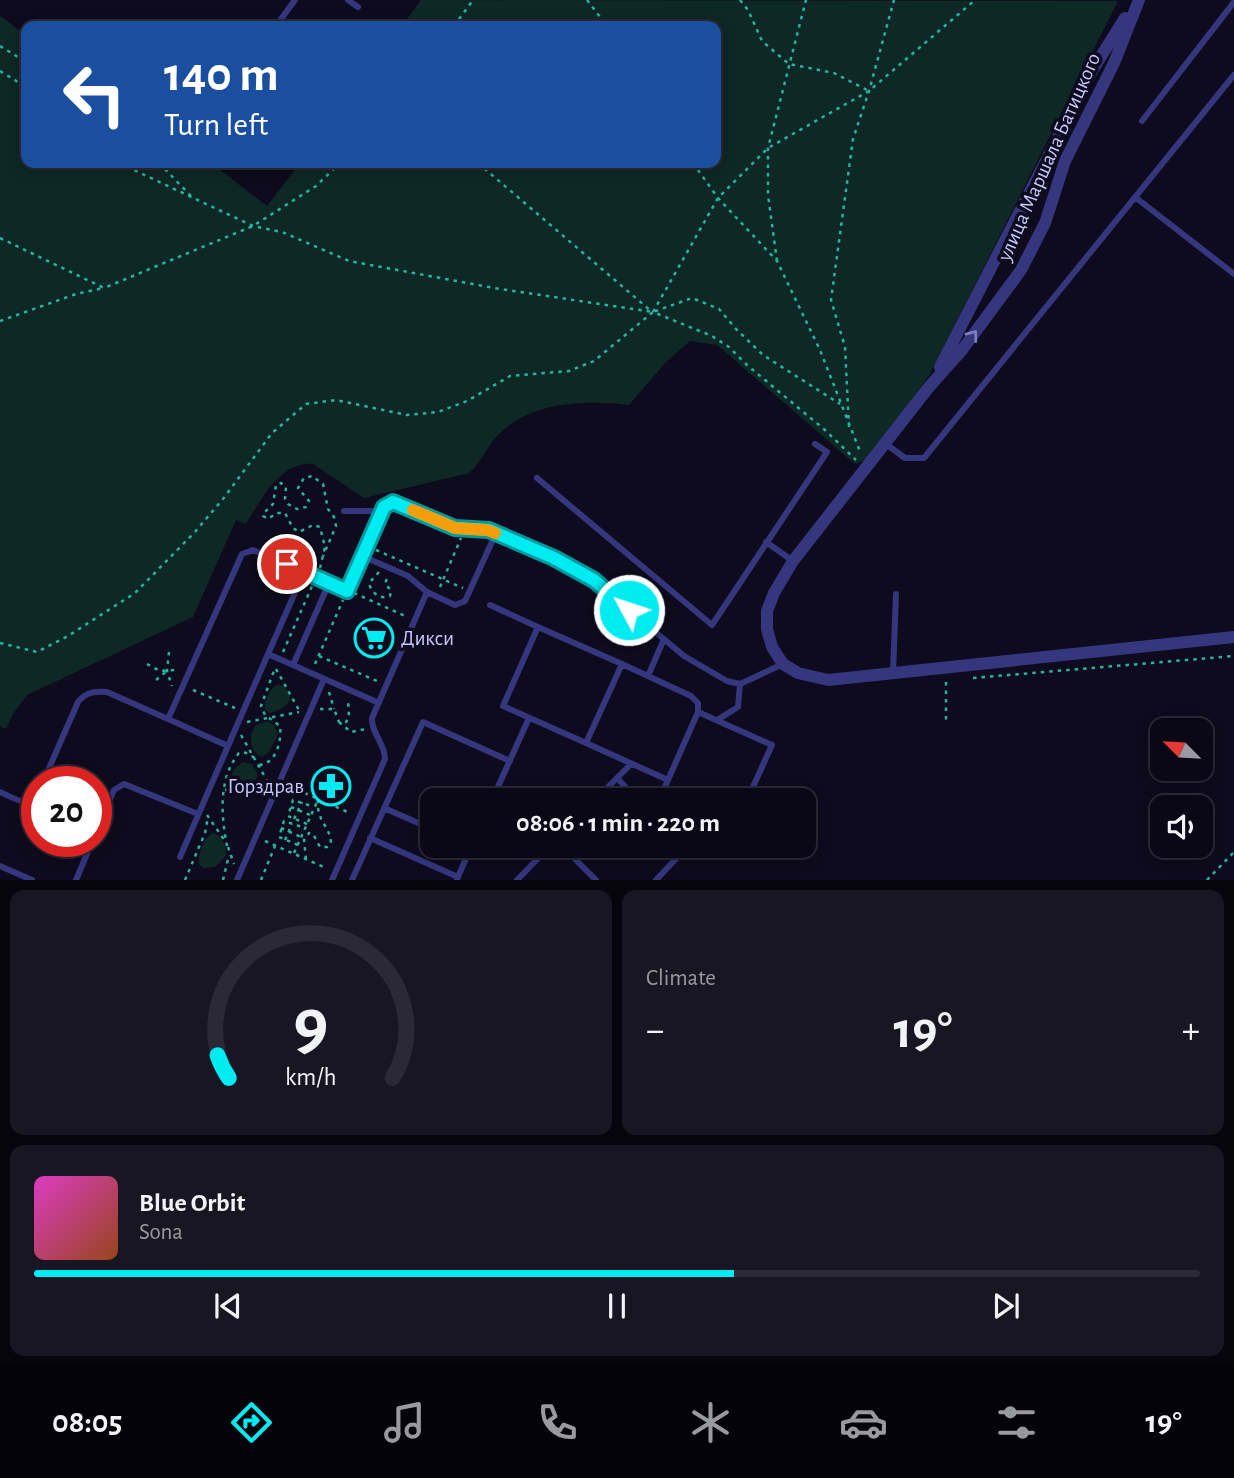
<!DOCTYPE html>
<meta charset="utf-8">
<style>
body{margin:0;font-family:"Alegreya Sans",sans-serif;background:#181623;color:#f1f3f6;height:100vh;display:flex;flex-direction:column;font-size:26px;white-space:nowrap}
*{box-sizing:border-box;margin:0}
p{font-size:23px;color:#999aa1}
.icon{flex:none;width:38px;height:38px;fill:none;stroke:currentColor;stroke-width:2;stroke-linecap:round;stroke-linejoin:round}
.map{position:relative;height:880px;overflow:hidden}
.side{display:flex;flex-direction:column;gap:10px;padding:10px;background:#06040c;flex:1}
.side>*{flex:none}
.hud{position:absolute;left:21px;top:21px;width:700px;height:147px;border-radius:14px;box-shadow:0 4px 18px #0003,0 0 0 2px #2a2935;background:#1a4fa0;color:#fff;overflow:hidden}
.needle{width:46px;rotate:294deg}
.fabs{position:absolute;left:1150px;top:718px;display:grid;gap:14px}
.fabs a{display:grid;place-items:center;width:63px;height:63px;border-radius:14px;background:#0a0816;box-shadow:0 4px 18px #0003,0 0 0 2px #2a2935;font-size:35px}
.speed{position:absolute;left:21px;top:766px;display:flex;gap:14px;font-size:35px;font-weight:700;text-align:center}
.speed>*{display:grid;place-content:center;width:91px;height:91px;border-radius:50%;background:#0a0816;box-shadow:0 4px 18px #0003,0 0 0 2px #2a2935;line-height:1}
.speed .limit{border:10px solid #d22;background:#fff;color:#111}
.pin{position:absolute;display:grid;place-items:center;width:60px;height:60px;color:#fff;margin:-30px;border:4px solid #fff;border-radius:50%;box-shadow:0 2px 7px #0007}
.me{position:absolute;width:77px;margin:-38px;rotate:310deg;stroke-linejoin:round;filter:drop-shadow(0 0 5px #0008)}
.turn{display:flex;align-items:center;gap:24px;height:147px;padding:0 28px;font-size:32px}
.turn .icon{width:91px;height:91px;stroke-width:2.5}
.turn b{display:block;font-size:49px;line-height:60px}
.big{font-size:52px;font-weight:700;line-height:1.1}
.side .tile{flex:1;display:flex;flex-direction:column;justify-content:center;gap:10px;min-width:0;padding:0 24px;border-radius:14px;background:#181623}
.side .dial{align-items:center;gap:0}
.dial svg{height:182px;overflow:visible;fill:none;stroke:#2a2935;stroke-width:7;stroke-linecap:round;text-anchor:middle}
.dial text{fill:#f1f3f6;stroke:none}
.song{display:flex;align-items:center;gap:21px}
.cover{width:84px;height:84px;border-radius:10px;background:linear-gradient(135deg,hsl(310 70% 55%),hsl(20 70% 35%))}
.played{height:7px;border-radius:4px;background:linear-gradient(90deg,#00ebf2 60%,#2a2935 60%)}
.keys{display:flex;justify-content:space-around;direction:ltr}
.heat{display:flex;justify-content:space-between;align-items:center;font-size:38px;direction:ltr}
.side .tiles{flex:1;display:grid;gap:10px;grid-template-columns:1fr 1fr}
.tile:last-child{grid-column:span 2}
.trip{position:absolute;left:420px;top:788px;width:396px;height:70px;border-radius:14px;background:#0a0816;box-shadow:0 4px 18px #0003,0 0 0 2px #2a2935;font-weight:700;line-height:70px;text-align:center}
.menu{display:flex;height:112px;justify-content:space-around;align-items:center;background:#040309;color:#999aa1}
.menu .icon{width:49px;height:49px}
.menu .on{color:#00ebf2}
.menu b{font-size:32px;color:#f1f3f6}
.map>svg:first-child{display:block}
.green{fill:#0e2825}
.lines{fill:none;stroke-linecap:round;stroke-linejoin:round}
.path{stroke:#29b2a0;stroke-width:2.5;stroke-dasharray:3.5 5;stroke-linecap:butt}
.lane{stroke:#34377e;stroke-width:6}
.street{stroke:#34377e;stroke-width:12}
.oneway{stroke:#7f7fbe}
.route-casing{stroke:#00999d;stroke-width:18}
.route{stroke:#00ebf2;stroke-width:12}
.slow{stroke:#f59e0b;stroke-width:12}
.labels{text-anchor:middle;dominant-baseline:central;stroke-width:7;stroke-linejoin:round;paint-order:stroke}
.street-label{font-size:21px;fill:#cac7ff;stroke:#0d0b1d}
.poi-label{font-size:21px;fill:#cac7ff;stroke:#0d0b1d;text-anchor:start}
</style>
<div class="map">
<svg width="1234" height="880" viewBox="0 0 1234 880">
<rect width="100%" height="100%" fill="#0d0b1d"/>
<!-- green -->
<path class="green" d="M421 0 1118 1 930 374 870 459 855 464 717 345 690 341 666 362 629 405C585 400 533 401 499 434 487 446 482 462 469 473L364 498 313 464C280 461 261 500 246 524L236 520 193 617 27 695 13 714 6 729 0 726V16L26 35V163H211L267 206 300 163H716V26H402Z
M278 684C300 693 289 710 269 713L265 709C264 700 270 688 278 684Z
M267 721 274 725 278 734 269 752 261 757C249 750 248 736 256 725Z
M243 762 252 764 257 772V778L252 783 232 786 229 782 234 769Z
M213 833C222 835 227 847 226 856L215 867 203 868 199 864C198 854 204 837 213 833Z"/>
<g class="lines">
<!-- path -->
<path class="path" d="M587 0 607 26
M740 0 748 10 762 41 789 64 834 73 869 91
M454 26 473 0
M0 46 26 62
M0 71 26 87
M119 163 253 226 282 232 349 261 494 288 653 312 692 298 719 309 736 329 763 355 840 404
M159 163 191 196
M478 163 651 311
M693 163 718 198 777 261 820 350 861 454
M0 238 104 288 253 226 316 186 340 163
M777 261 768 195V148L806 0
M653 312 718 198 768 148 869 91 975 0
M0 321 76 294 104 288
M849 427 845 347 831 300 853 139 869 91 894 0
M376 550 463 588
M320 568 325 547 320 527 313 525 299 532 293 528 285 513H277L268 519 263 516 264 513 273 504 276 485 281 483 286 487 285 499 288 504 297 509 306 507 309 501 298 488 304 478 312 476 323 484 328 509 334 517 336 526 323 556
M379 572 369 583C371 593 380 600 390 596L391 590 385 584 387 578
M440 587 461 538
M354 593 405 616
M0 643 37 652 68 636 135 593 194 533 223 499 272 433 306 404 336 400 407 415 438 412 467 401 510 376 569 371 594 361 653 312 712 336 729 347 747 365 825 430 856 460
M169 652 167 671 172 686
M283 652 313 584
M319 656 377 681
M147 664 160 671 176 670
M315 664 343 600
M276 669 300 712
M973 678 1234 656
M156 680 167 671
M946 682V723
M193 690 235 708
M329 692 334 709
M320 709H334L339 722H346L349 717 348 699
M247 722 299 712
M339 722 351 732 366 729
M241 735 269 784
M259 765C276 764 282 741 280 726L265 715 261 706 275 668
M289 786 350 813
M225 790 267 784
M291 807 310 815
M207 815 225 841
M294 819 302 802
M307 824 288 816 293 800 314 807
M281 828 301 837
M285 840 292 824
M265 841 326 868
M298 845 279 837 284 821 305 828
M227 846C221 815 218 779 239 753L244 752 255 758
M228 847 234 864
M294 853 317 802
M306 859 304 840 309 833 313 834 320 847H327L331 843C330 825 316 822 318 799
M185 880 205 833 208 817
M223 880 229 855
M261 880 275 846
M1207 880 1234 852"/>
<!-- lane -->
<path class="lane" d="M348 0 358 7
M276 26 295 0
M1142 121 1234 2
M1135 197 1234 274
M886 444 905 458H924L1234 75
M537 478 712 625 827 452 815 444
M344 511H382
M766 542 793 561
M362 556 408 576 427 592
M490 605 538 627
M268 654 304 572
M293 665 329 583
M893 674 896 594
M648 676 664 639
M717 720 738 707 740 684
M586 743 503 706 538 627 622 664
M228 746 268 654 379 703
M617 778 638 800
M668 780 586 743 622 664 691 696 698 703V712
M43 782 78 702C86 692 95 691 107 692L168 719
M0 792C12 797 27 808 37 796
M492 800 529 718
M595 800 631 764
M687 800 664 789 698 712 772 745 747 800
M384 808 432 829
M96 832 114 790 124 784 198 814
M370 838 458 877
M561 845 596 880
M180 857 228 746 168 719 242 554 253 550 347 591 384 507 389 503C413 503 435 524 457 529 471 531 483 527 496 533
M0 866 32 880
M457 879 472 845
M76 880 92 842
M237 880 324 679
M332 880 385 759C385 743 371 733 372 718L427 592 455 605 465 601 496 533 554 558 594 580 684 656 727 681 740 684 783 664
M352 880 423 722 510 761
M517 880 551 845
M656 880 687 847 685 845"/>
<!-- street -->
<path class="street" d="M1139 0 1114 63 1065 161 1045 223 1021 270 962 350 929 387 793 561 774 593 767 611V629L772 647 783 664 798 673 828 680 1234 637
M940 367 1093 69 1125 18"/>
</g>
<!-- one-way arrows -->
<defs><path id="oneway-chevron" d="M-2-3.5L2.5 0L-2 3.5" fill="none" stroke-width="1.6" stroke-linecap="round" stroke-linejoin="round" transform="scale(1.75)"/></defs>
<use class="oneway" href="#oneway-chevron" transform="translate(973 335) rotate(-53)"/>
<g class="lines">
<defs>
<path id="route" d="M287 564 347 591 384 507 393 502 455 528 489 530 554 558 594 580 629 610"/>
</defs>
<!-- route casing -->
<use href="#route" class="route-casing"/>
<!-- route -->
<use href="#route" class="route"/>
<!-- slow -->
<path class="slow" d="M413 510 455 528 487 530 495 533"/>
</g>
<!-- icons -->
<defs>
<symbol id="supermarket-ring" viewBox="-11 -11 22 22"><circle r="9.5" fill="#0d0b1d" stroke="#00ebf2" stroke-width="1.5"/><path d="M-6-5.5h2.5l.6 2H6L4.5 2H-2.5L-4.4-4H-6ZM-1.5 3.2a1.3 1.3 0 1 0 .1 0ZM3 3.2a1.3 1.3 0 1 0 .1 0Z" fill="#00ebf2"/></symbol>
<symbol id="pharmacy-ring" viewBox="-11 -11 22 22"><circle r="9.5" fill="#0d0b1d" stroke="#00ebf2" stroke-width="1.5"/><path d="M-2-6h4v4h4v4h-4v4h-4v-4h-4v-4h4Z" fill="#00ebf2"/></symbol>
</defs>
<g fill-rule="evenodd">
<use href="#supermarket-ring" x="352" y="616" width="44" height="44"/>
<use href="#pharmacy-ring" x="309" y="764" width="44" height="44"/>
</g>
<g class="labels">
<!-- street labels -->
<g class="street-label">
<text transform="translate(1049 157) rotate(-66)">улица Маршала Батицкого</text>
</g>
<!-- poi labels -->
<g class="poi-label">
<text x="401" y="638">Дикси</text>
<text x="304" y="786" text-anchor="end">Горздрав</text>
</g>
</g>
</svg>
<div class="fabs">
<a><svg class="needle" viewBox="-14 -14 28 28"><path d="M0-13l5 13h-10z" fill="#e53935"/><path d="M0 13l5-13h-10z" fill="#999aa1"/></svg></a>
<a><svg class="icon" aria-label="sound" viewBox="0 0 24 24"><path d="M4 9h4l5-4v14l-5-4H4zM17 9q2 3 0 6"/></svg></a>
</div>
<div class="speed"><div class="limit">20</div></div>
<div class="pin" style="left:287px;top:564px;background:#d93025"><svg class="icon" aria-label="arrive" viewBox="0 0 24 24"><path d="M6 21V4h12l-3 4 3 4H6"/></svg></div>
<svg class="me" style="left:629px;top:610px" viewBox="-20 -20 40 40"><circle r="17" fill="#00ebf2" stroke="#fff" stroke-width="3"/><path d="M0-11L8 9 0 5-8 9z" fill="#fff"/></svg>
<div class="trip">08:06 · 1 min · 220 m</div>
<div class="hud">
<div class="turn"><svg class="icon" aria-label="left" viewBox="0 0 24 24"><path d="M17 20v-9H6M10 6l-5 5 5 5"/></svg><div><b>140 m</b>Turn left</div></div>
</div>
</div>
<section class="side">
<div class="tiles">
<div class="tile dial"><svg viewBox="0 0 100 80">
<path d="M14 69A42 42 0 1 1 86 69"/>
<path d="M14 69A42 42 0 0 1 9 59" stroke="#00ebf2"/>
<text x="50" y="56" font-size="32" font-weight="700">9</text>
<text x="50" y="72" font-size="11">km/h</text>
</svg></div>
<div class="tile"><p>Climate</p>
<div class="heat"><a>−</a><b class="big">19°</b><a>+</a></div>
</div>
<div class="tile">
<div class="song"><i class="cover"></i><div><b>Blue Orbit</b><p>Sona</p></div></div>
<div class="played"></div>
<div class="keys"><svg class="icon" aria-label="previous" viewBox="0 0 24 24"><path d="M18 5L8 12l10 7zM5 5v14"/></svg><svg class="icon" aria-label="pause" viewBox="0 0 24 24"><path d="M8 5v14M16 5v14"/></svg><svg class="icon" aria-label="next" viewBox="0 0 24 24"><path d="M6 5l10 7-10 7zM19 5v14"/></svg></div>
</div>
</div>
</section>
<nav class="menu">
<b>08:05</b>
<svg class="icon on" aria-label="directions" viewBox="0 0 24 24"><path d="M12 3l9 9-9 9-9-9zM9 14v-3h6M13 9l2 2-2 2"/></svg>
<svg class="icon" aria-label="music" viewBox="0 0 24 24"><path d="M9 18V5l10-2v13"/><circle cx="6" cy="18" r="3"/><circle cx="16" cy="16" r="3"/></svg>
<svg class="icon" aria-label="phone" viewBox="0 0 24 24"><path d="M5 4h4l2 5-3 2q2 4 5 5l2-3 5 2v4C11 20 4 13 5 4z"/></svg>
<svg class="icon" aria-label="climate" viewBox="0 0 24 24"><path d="M12 3v18M4 7l16 10M4 17L20 7"/></svg>
<svg class="icon" aria-label="car" viewBox="0 0 24 24"><path d="M5 17H2v-5l4-1 3-4h7l3 4 3 1v5h-3M9 17h6M6 11h13"/><circle cx="7" cy="17" r="2"/><circle cx="17" cy="17" r="2"/></svg>
<svg class="icon" aria-label="filters" viewBox="0 0 24 24"><path d="M4 7h16M4 17h16"/><circle cx="9" cy="7" r="2"/><circle cx="15" cy="17" r="2"/></svg>
<b>19°</b>
</nav>
